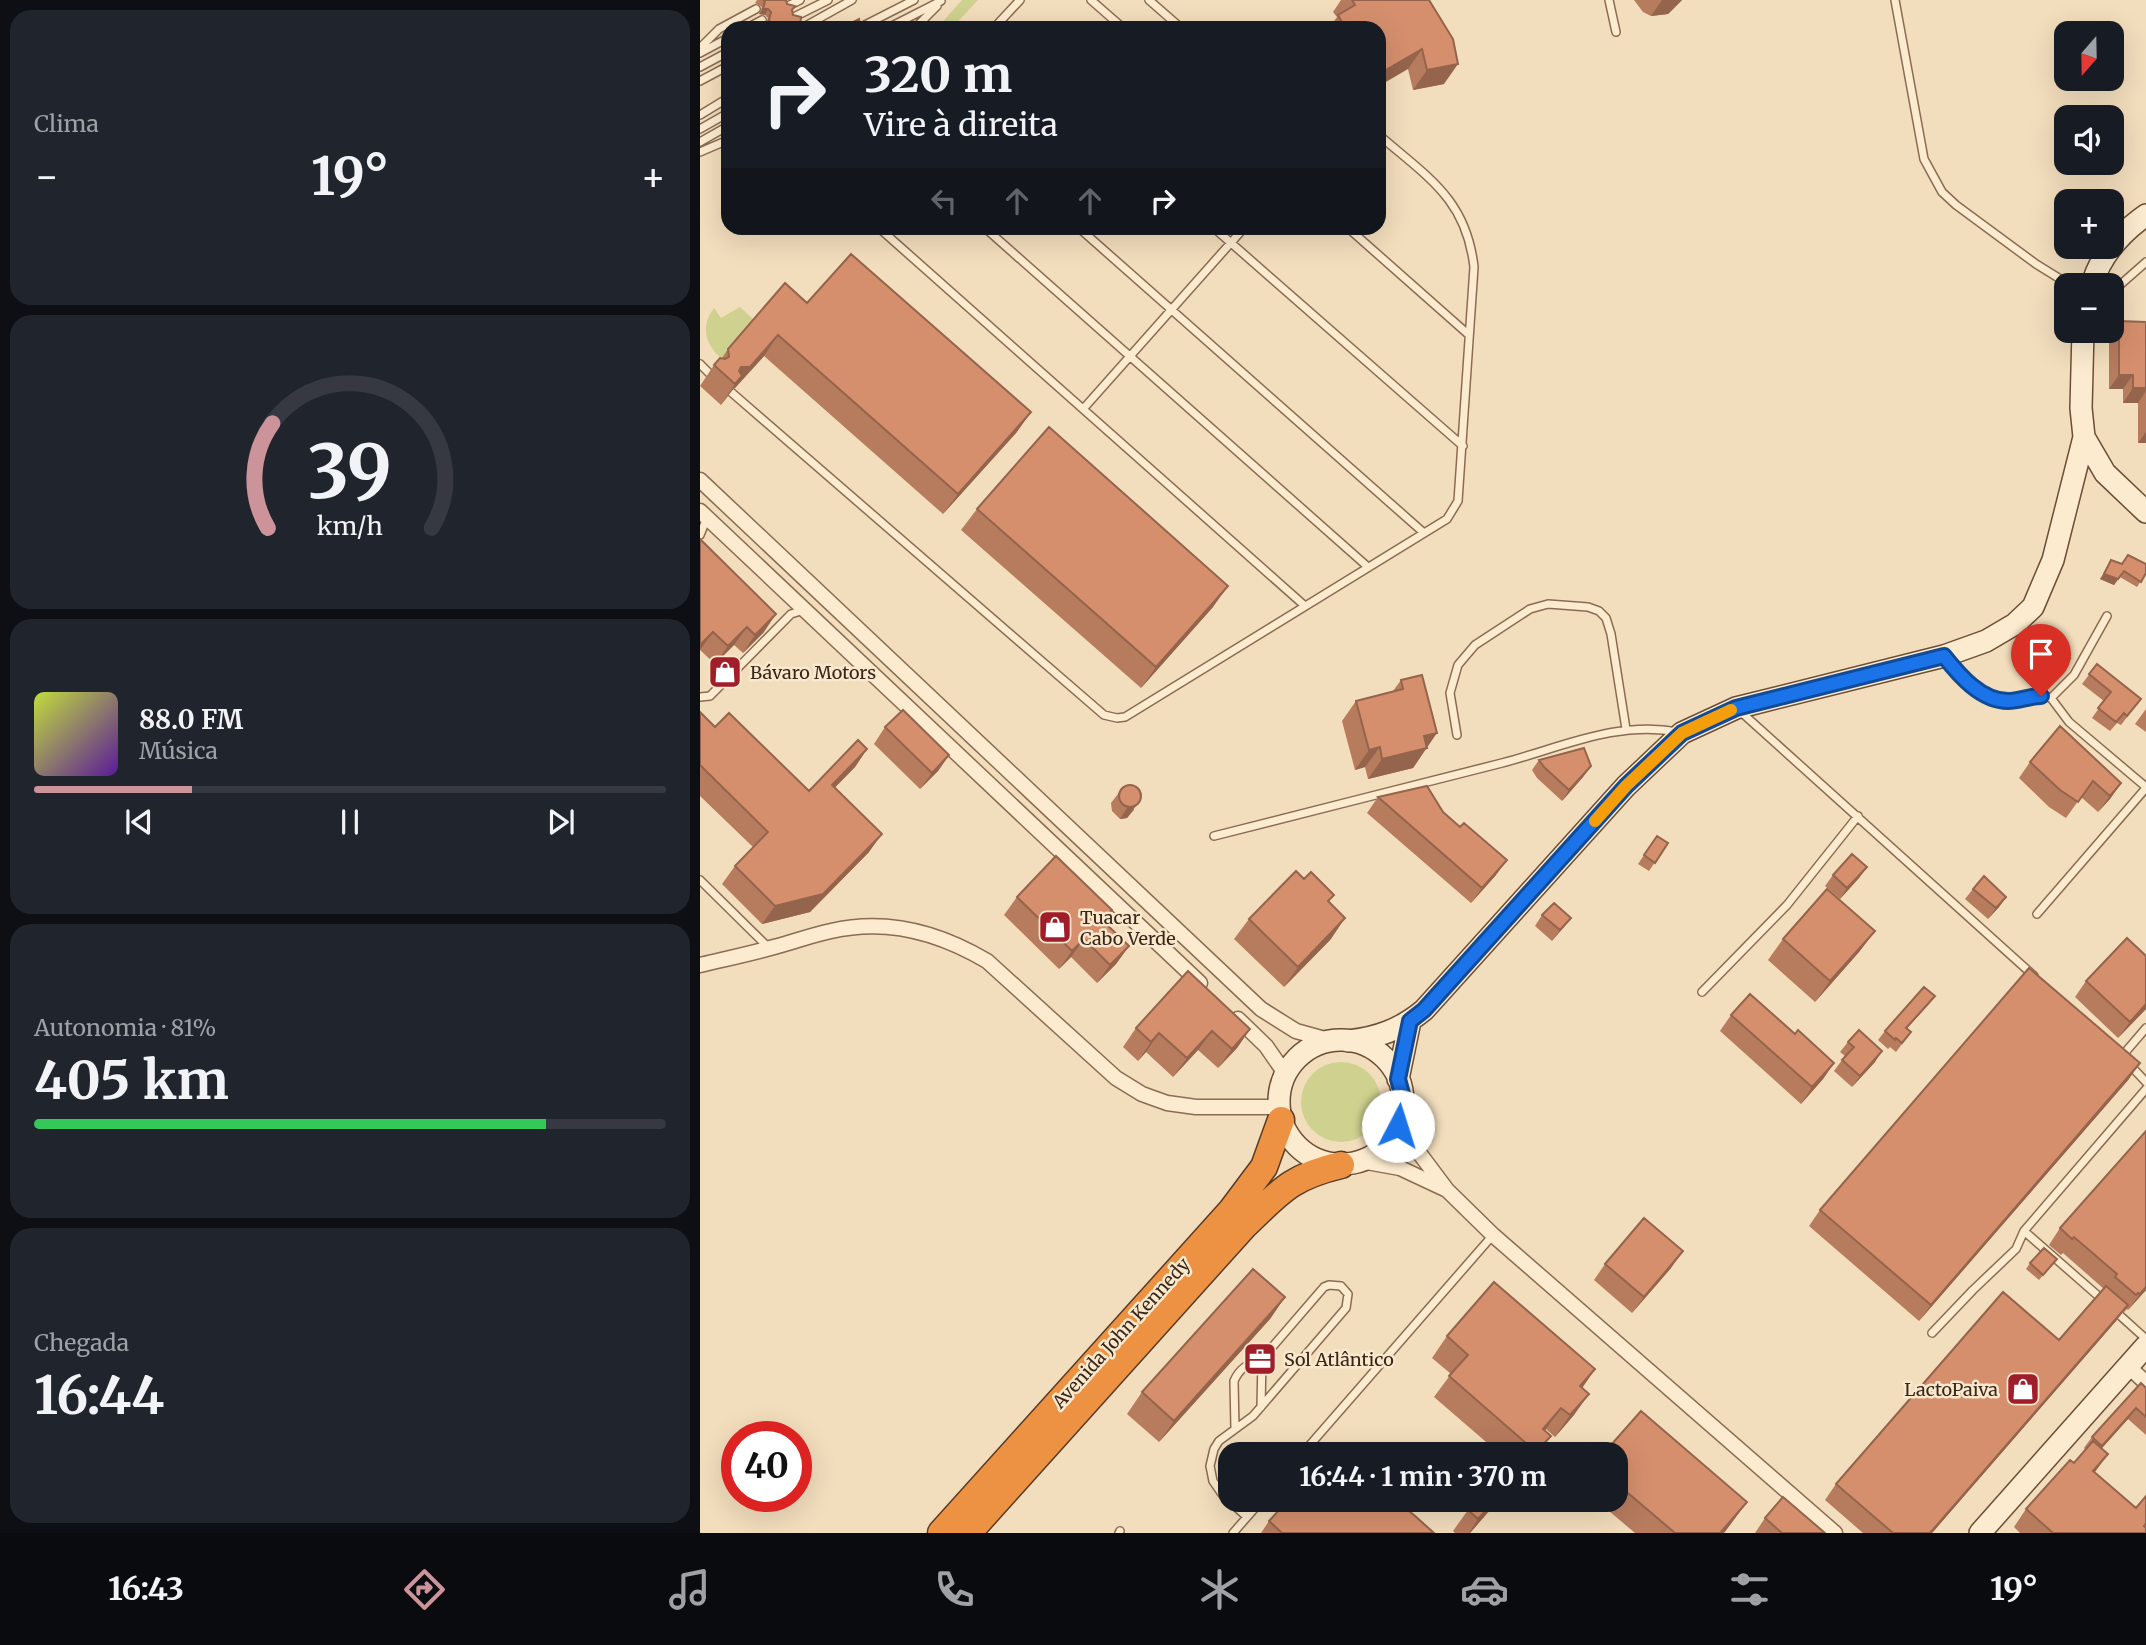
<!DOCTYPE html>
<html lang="pt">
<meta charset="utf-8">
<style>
body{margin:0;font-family:Merriweather,serif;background:#20242c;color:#f1f3f6;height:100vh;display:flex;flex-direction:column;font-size:26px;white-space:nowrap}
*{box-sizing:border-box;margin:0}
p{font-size:23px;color:#9ea1a6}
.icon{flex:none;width:38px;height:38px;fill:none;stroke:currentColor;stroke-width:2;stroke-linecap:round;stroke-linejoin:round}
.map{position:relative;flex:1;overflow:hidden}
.details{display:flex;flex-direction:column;gap:10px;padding:10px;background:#0d0f14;width:700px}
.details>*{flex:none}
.hud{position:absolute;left:21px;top:21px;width:665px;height:214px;border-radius:21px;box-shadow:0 7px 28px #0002;background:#171b24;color:#f1f3f6;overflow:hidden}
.needle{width:46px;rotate:200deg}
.buttons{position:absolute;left:1354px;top:21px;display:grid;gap:14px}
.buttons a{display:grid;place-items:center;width:70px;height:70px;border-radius:14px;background:#171b24;box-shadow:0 7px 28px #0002;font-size:35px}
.speed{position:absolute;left:21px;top:1421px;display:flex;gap:14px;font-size:35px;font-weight:700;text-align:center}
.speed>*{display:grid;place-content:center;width:91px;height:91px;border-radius:50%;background:#171b24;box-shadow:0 7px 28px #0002;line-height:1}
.speed .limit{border:10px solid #d22;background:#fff;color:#111}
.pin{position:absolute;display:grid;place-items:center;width:60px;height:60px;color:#fff;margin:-72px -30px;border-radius:50% 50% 50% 0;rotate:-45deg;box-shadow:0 0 7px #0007}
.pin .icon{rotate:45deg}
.me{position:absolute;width:77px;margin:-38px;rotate:5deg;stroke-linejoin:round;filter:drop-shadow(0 0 5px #0008)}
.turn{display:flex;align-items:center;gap:24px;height:147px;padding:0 28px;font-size:32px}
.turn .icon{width:91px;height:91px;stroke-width:2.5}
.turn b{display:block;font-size:49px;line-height:60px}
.lanes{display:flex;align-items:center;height:66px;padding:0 28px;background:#0003;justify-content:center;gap:35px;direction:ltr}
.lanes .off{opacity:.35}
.big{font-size:52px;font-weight:700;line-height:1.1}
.details .card{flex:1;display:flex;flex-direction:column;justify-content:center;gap:10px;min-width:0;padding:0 24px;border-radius:21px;background:#20242c}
.details .dial{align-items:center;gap:0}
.dial svg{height:182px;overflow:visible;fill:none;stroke:#363941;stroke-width:7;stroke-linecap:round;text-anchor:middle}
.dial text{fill:#f1f3f6;stroke:none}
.song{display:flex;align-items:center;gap:21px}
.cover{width:84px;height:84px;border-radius:10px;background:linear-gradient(135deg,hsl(70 70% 55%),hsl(270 70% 35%))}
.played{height:7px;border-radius:4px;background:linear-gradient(90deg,#cd939a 25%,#363941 25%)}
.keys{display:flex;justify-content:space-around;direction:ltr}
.heat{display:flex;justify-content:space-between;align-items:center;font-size:38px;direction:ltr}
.charge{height:10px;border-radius:5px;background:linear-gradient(90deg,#34c759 81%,#363941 0)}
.trip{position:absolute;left:518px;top:1442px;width:410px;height:70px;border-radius:21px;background:#171b24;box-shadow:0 7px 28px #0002;font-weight:700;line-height:70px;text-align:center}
.dock{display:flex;height:112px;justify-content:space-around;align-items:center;background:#090b0e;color:#9ea1a6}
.dock .icon{width:49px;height:49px}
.dock .current{color:#cd939a}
.dock b{font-size:32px;color:#f1f3f6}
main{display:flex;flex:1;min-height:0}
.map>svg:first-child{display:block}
.green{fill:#cfd18f}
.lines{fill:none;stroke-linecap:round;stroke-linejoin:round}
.lane-casing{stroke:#8b6c53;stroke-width:10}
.street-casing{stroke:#8b6c53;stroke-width:17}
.secondary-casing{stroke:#6d4d37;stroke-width:24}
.highway-casing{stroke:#583b29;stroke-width:29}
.lane{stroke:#fcebcf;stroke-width:7}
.street{stroke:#fcebcf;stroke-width:14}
.secondary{stroke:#fcebcf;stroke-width:21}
.highway{stroke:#ec9242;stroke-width:26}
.wall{fill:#b77b5e}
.shaded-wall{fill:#95644c}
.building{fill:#d58f6d;stroke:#95644c;stroke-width:2}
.route-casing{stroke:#114b97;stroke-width:18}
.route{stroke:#1a73e8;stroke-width:12}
.slow{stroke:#f59e0b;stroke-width:12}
.labels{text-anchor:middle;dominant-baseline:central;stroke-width:5;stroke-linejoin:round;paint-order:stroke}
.poi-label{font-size:18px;fill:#39261a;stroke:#f9e8cc;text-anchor:start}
.street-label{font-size:18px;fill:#39261a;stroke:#f9e8cc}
</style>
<main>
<section class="details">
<div class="card"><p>Clima</p>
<div class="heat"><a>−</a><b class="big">19°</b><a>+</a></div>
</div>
<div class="card dial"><svg viewBox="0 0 100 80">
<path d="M14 69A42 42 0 1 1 86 69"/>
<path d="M14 69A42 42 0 0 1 16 23" stroke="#cd939a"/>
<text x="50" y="56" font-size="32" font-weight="700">39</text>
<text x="50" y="72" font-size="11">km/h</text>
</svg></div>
<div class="card">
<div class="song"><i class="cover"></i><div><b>88.0 FM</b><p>Música</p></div></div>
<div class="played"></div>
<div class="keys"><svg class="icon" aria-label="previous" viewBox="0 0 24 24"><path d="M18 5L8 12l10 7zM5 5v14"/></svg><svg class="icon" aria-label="pause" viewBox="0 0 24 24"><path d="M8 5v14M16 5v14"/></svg><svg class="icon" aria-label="next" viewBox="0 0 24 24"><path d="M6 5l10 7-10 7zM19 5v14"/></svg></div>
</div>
<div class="card"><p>Autonomia · 81%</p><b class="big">405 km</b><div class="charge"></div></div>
<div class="card"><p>Chegada</p><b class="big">16:44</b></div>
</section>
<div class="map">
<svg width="1446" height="1533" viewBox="0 0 1446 1533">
<rect width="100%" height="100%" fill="#f2ddbc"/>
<!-- green -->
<path class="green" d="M262 0H278L252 28H237Z
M40 307 55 321 64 356 50 372 29 353 23 360C5 345 0 327 14 308L21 318Z
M601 1102a40 40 0 1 1 80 0a40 40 0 1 1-80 0Z"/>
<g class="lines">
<defs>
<path id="lane" d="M391 0 423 28
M449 0 481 28
M909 0 916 32
M1195 0 1224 159 1242 192 1256 205 1336 264 1370 285
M88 6 100 0
M94 17 128 0
M161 27 214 0
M47 28 62 20
M102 28 152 0
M188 28 241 1
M215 28 237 6
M294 28 320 0
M0 48 19 29 56 9
M0 53 28 38
M0 67 28 52
M0 81 28 66
M0 115 28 98
M0 129 28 113
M0 142 28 126
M0 152 28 140
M179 228 605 606
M285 228 668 567
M379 228 724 533
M514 228 763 446
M648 228 769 335
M1412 292 1446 262
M0 364 10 374
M31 392 404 715 417 718 425 717 747 519 758 501 774 267C766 198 727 177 679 135
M384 408 544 228
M0 535 7 518
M1246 659C1261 678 1285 705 1311 701 1326 699 1336 694 1351 698L1374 675 1407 616
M0 697 10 696 91 614 104 610
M1351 698 1369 722 1446 787
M1041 712 1334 976
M757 735 750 693 758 665 775 645 830 609 848 604 888 607 899 611 906 618 911 634 926 729
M514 836C610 811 706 788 802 763 860 748 917 720 978 732
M0 880 69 948
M1337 914 1446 788
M1002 992 1087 905 1158 816
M1422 1056 1446 1028
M1430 1065 1446 1082
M1324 1231 1404 1301
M1415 1311 1446 1339
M1232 1333 1273 1290 1316 1249 1324 1231 1446 1089
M561 1407 562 1359
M535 1429 534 1381C540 1367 549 1364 562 1359L624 1287 629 1285 641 1286 648 1294 646 1308 553 1416 519 1441 514 1449 510 1466 513 1481 522 1494 547 1517
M602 1454 793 1235
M419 1533 420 1531
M533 1533 562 1500"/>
<path id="street" d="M0 480 561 1009 596 1031 632 1041
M0 511 500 983
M0 965C25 959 49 954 74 947 93 942 112 935 131 931 186 918 240 933 287 961L416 1078 442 1094 467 1103 496 1107H579
M538 1019 566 1046 582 1069 580 1091
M661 1161 700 1168 747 1190 717 1150 703 1109
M747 1190 793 1235 1135 1533
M1428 1366 1446 1383"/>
<path id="secondary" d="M1392 285C1400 256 1422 232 1446 215
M1384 437 1405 473 1446 512
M579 1102a62 62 0 1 1 124 0a62 62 0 1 1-124 0Z
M648 1041C678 1038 701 1029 724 1010L926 786 982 733 1036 708 1244 656 1286 641 1315 624 1333 607 1353 560 1384 437 1381 408 1383 331
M698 1079 710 1021
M1280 1533 1446 1346"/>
<path id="highway" d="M241 1533 531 1211 564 1167 581 1120
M268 1533 544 1226C580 1192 590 1177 641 1165"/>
</defs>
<!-- lane casing -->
<use href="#lane" class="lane-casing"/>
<!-- street casing -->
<use href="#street" class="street-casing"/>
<!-- secondary casing -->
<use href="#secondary" class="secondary-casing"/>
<!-- highway casing -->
<use href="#highway" class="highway-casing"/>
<!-- lane -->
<use href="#lane" class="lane"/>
<!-- street -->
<use href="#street" class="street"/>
<!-- secondary -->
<use href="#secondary" class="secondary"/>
<!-- highway -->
<use href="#highway" class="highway"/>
</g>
<!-- wall -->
<path class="wall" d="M57 0H86L87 4 92 10 93 15 100 25 105 28H66L65 25 68 18 65 15 59 14 62 7 55 3Z
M641 0H729L744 84 713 90 708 69 679 28H629L637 17 633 12Z
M934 0H982L968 14 951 16 943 12Z
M107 303 331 412 316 433 243 514 64 356 35 388H34L21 405 0 386 14 365 22 358 28 349Z
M1419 321 1446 322V443H1438V403H1423V389H1409V336Z
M277 509 513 607 441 688 261 530Z
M0 539 64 632 43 653 34 645 15 664 0 650Z
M1411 560 1446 573 1437 587 1420 577 1414 585 1400 579Z
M1370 658 1354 677 1345 666 1349 660Z
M1397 664 1434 708 1421 725 1417 723 1410 731 1392 718 1404 701 1382 684Z
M701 680 727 747 713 768 668 779 665 767 655 770 642 721 656 701 693 691Z
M1446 709V732L1435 724Z
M0 712 15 727 109 791 167 749 155 767 134 788 169 852 110 912 62 924 22 884 35 866 53 847 0 796Z
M185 727 249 755 238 771 220 789 174 744Z
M839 760 891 766 883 777 862 801 837 778 832 770Z
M1330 762 1421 783 1410 799 1398 812 1381 797 1366 818 1349 807 1319 778Z
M424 786 434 810 427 818 420 819 412 811 411 803Z
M678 797 743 812 760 827 796 875 771 903 667 813Z
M957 836 968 843 949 871 938 864Z
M1167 867 1159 878 1140 899 1125 886 1133 875Z
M1273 889 1306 897 1299 907 1288 919 1265 899Z
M317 897 412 910 404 922 429 946 416 964 397 983 371 957 359 969 304 915Z
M629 902 631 939 584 987 534 939 549 919Z
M842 915 871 918 852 941 835 926Z
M1175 931 1159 952 1115 1002 1068 960 1083 939Z
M1446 956V1009L1418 1038 1375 997 1386 981Z
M1235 996 1228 1005 1207 1028 1211 1032 1196 1052 1190 1047 1188 1049 1178 1040 1185 1031Z
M1031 1015 1095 1034 1134 1063 1123 1079 1101 1104 1020 1031Z
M436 1028 550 1029 537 1048 518 1068 498 1050 473 1077 446 1052 438 1061 423 1047Z
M1148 1042 1175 1062 1152 1087 1134 1071 1145 1056 1140 1052Z
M1429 1079 1219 1321 1109 1226 1120 1210Z
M1446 1131V1290L1428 1310 1427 1309 1424 1312 1423 1311 1416 1321 1232 1533H1163L1125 1500 1136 1484 1359 1340 1404 1289 1363 1253 1361 1255 1349 1245 1360 1228Z
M1357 1259 1339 1280 1326 1269 1330 1263Z
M905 1264 971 1268 932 1313 894 1280Z
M585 1297 570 1319 459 1442 427 1414 442 1392Z
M747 1336 895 1369 882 1388 874 1415 855 1437 846 1429 845 1431 851 1436 838 1454H800L734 1397 751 1374 732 1358Z
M1446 1388V1435L1428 1419 1401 1449 1395 1472 1436 1508 1446 1496V1533H1320L1314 1527 1326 1509 1374 1463 1386 1450 1384 1448 1392 1437Z
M915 1454 1047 1502 1024 1533H935L896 1500H915Z
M793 1507 770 1533H755L753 1531 768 1510Z
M654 1509 734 1533H561L569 1521Z
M1065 1518 1125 1533H1055Z"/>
<!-- shaded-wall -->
<path class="shaded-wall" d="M962 0H982L968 14 951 16Z
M63 9H68L65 15 59 14Z
M722 49 708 69 679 86V74Z
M758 64 744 84 713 90 727 70Z
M78 335 64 356 35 388H34L21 405 35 384 41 367Z
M1419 375H1433L1423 389H1409Z
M1433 388H1446V391L1438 403H1423Z
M331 412 316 433 243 514 258 494Z
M1446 432V443H1438Z
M1404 574 1418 579 1414 585 1400 579Z
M528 586 513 607 441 688 456 667Z
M76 614 64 632 43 653 55 635Z
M47 627 34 645 15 664 28 646Z
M13 632 0 650V645Z
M737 733 713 768 668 779 682 759 724 736Z
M680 747 665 767 655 770 669 750Z
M167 749 155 767 119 804 132 785Z
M249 755 238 771 220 789 232 773Z
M891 766 883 777 862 801 869 790Z
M1421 783 1410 799 1398 812 1410 796Z
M441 799 427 818 420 819 427 808Z
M182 834 169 852 110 912 62 924 75 906Z
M807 860 796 875 771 903 782 888Z
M1167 867 1159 878 1140 899 1147 888Z
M1306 897 1299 907 1288 919 1296 908Z
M645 918 631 939 584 987 598 967Z
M871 918 863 928 852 941 860 930Z
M1175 931 1159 952 1115 1002 1130 981Z
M384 939 371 957 359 969 372 951Z
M429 946 416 964 397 983 410 965Z
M1235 996 1228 1005 1199 1037 1206 1028Z
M1446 1004V1009L1418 1038 1430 1022Z
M550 1029 537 1048 518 1068 532 1049Z
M512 1031 498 1050 473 1077 487 1058Z
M459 1033 446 1052 438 1061 451 1042Z
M1182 1051 1175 1062 1152 1087 1160 1076Z
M1134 1063 1123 1079 1101 1104 1112 1087Z
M1440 1063 1429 1079 1219 1321 1231 1305Z
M983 1251 971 1268 932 1313 944 1297Z
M1446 1287V1290L1428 1310 1440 1294Z
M585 1297 570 1319 459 1442 474 1421Z
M1428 1305 1416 1321 1232 1533H1230Z
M895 1369 880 1391V1386Z
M889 1394 874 1415 855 1437 870 1415Z
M861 1408 846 1429 828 1450 843 1429Z
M1436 1408 1428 1419 1394 1457 1402 1446Z
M851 1436 838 1454H834Z
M1408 1454 1395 1472 1393 1471Z
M795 1500H798L770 1533H769L778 1519Z
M1047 1502 1024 1533H1020Z"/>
<!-- building -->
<path class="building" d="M63 0H86L87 4 95 6 92 10 93 15 101 17 100 25 105 28H73L69 20 71 12 68 9H63L65 1Z
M652 0H729L753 39 758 64 727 70 722 49 679 74V28H645L638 15 655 5Z
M159 19 160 25 168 28H142Z
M151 254 331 412 258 494 78 335 50 367H41L39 371 42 376 35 384 14 365 20 358 25 359 29 357 28 349 85 283 107 303Z
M1419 321 1446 322V388H1433V375H1419Z
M349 427 528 586 456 667 277 509Z
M0 539 76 614 55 635 47 627 28 646 13 632 0 645Z
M1428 555 1446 564V573L1441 582 1424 571 1418 579 1404 574 1411 560 1422 564Z
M1359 648 1370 658 1358 671 1349 660Z
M1397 664 1441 699 1427 716 1424 713 1416 722 1398 708 1411 692 1389 674Z
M722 675 737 733 724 736 727 748 682 759 680 747 669 750 656 701 703 689 701 680Z
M203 710 249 755 232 773 185 727Z
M0 712 15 727 29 713 109 791 158 740 167 749 132 785 182 834 123 894 75 906 35 866 68 832 0 765Z
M1360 726 1421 783 1410 796 1393 781 1378 802 1360 790 1330 762Z
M884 748 891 766 869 790 844 767 839 760Z
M419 796a11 11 0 1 1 22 0a11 11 0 1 1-22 0Z
M727 786 743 812 760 827 764 823 807 860 782 888 678 797Z
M957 836 968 843 955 863 944 855Z
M1152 854 1167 867 1147 888 1133 875Z
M356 856 412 910 402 920 429 946 410 965 384 939 372 951 317 897Z
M596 871 604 879 611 872 634 895 628 901 645 918 598 967 549 919Z
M1284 876 1306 897 1296 908 1273 889Z
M1127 889 1175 931 1130 981 1083 939Z
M854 903 871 918 860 930 842 915Z
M1427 938 1446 956V1004L1430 1022 1386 981Z
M1329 968 1440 1063 1231 1305 1120 1210Z
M488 971 550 1029 532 1049 512 1031 487 1058 459 1033 451 1042 436 1028Z
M1224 987 1235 996 1206 1028 1211 1032 1202 1043 1196 1038 1195 1040 1185 1031Z
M1050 994 1095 1034 1098 1030 1134 1063 1112 1087 1031 1015Z
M1159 1030 1182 1051 1160 1076 1142 1060 1154 1047 1148 1042Z
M1446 1131V1287L1440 1294 1438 1293 1436 1295 1415 1277 1417 1274 1374 1237 1372 1239 1360 1228Z
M944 1218 983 1251 944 1297 905 1264Z
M1344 1248 1357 1259 1343 1275 1330 1263Z
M553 1269 585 1297 474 1421 442 1392Z
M794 1282 895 1369 880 1386 889 1394 870 1415 861 1408 843 1429 851 1436 834 1454 824 1447 827 1444 749 1376 768 1355 747 1336Z
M1406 1286 1428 1305 1230 1533H1193L1136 1484 1303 1292 1359 1340Z
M1441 1383 1446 1388V1417L1436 1408 1402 1446 1392 1437Z
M941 1411 1047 1502 1020 1533H975L915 1482V1454H903Z
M1393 1441 1408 1454 1393 1471 1436 1508 1446 1496V1523L1444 1526 1446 1528V1533H1353L1326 1509 1370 1460 1374 1463Z
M1083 1497 1125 1533H1082L1065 1518Z
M588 1500H642L654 1509 662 1500H695L714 1515 734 1533H582L569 1521Z
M777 1500H795L778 1519 768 1510Z"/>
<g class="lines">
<defs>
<path id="route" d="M698 1126 703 1109 702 1094 698 1079 710 1021 724 1010 926 786 982 733 1036 708 1244 656C1259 675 1281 701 1308 701 1319 701 1330 696 1341 696"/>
</defs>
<!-- route casing -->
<use href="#route" class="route-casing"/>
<!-- route -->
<use href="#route" class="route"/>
<!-- slow -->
<path class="slow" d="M895 821 926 786 982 733 1031 710"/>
</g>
<!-- icons -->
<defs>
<symbol id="shop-square" viewBox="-11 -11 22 22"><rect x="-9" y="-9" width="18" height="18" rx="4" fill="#a01d2a" stroke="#f9e8cc"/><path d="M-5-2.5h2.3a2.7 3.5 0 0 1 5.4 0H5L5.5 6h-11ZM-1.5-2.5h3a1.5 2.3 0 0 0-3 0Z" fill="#fff"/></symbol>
<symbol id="office-square" viewBox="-11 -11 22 22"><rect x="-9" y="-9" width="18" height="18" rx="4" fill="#a01d2a" stroke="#f9e8cc"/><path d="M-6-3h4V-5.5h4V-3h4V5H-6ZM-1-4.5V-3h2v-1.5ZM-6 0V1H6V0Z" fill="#fff"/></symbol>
</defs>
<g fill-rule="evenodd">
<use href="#shop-square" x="6" y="653" width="38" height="38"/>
<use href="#shop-square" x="336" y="908" width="38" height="38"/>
<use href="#office-square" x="541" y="1340" width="38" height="38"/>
<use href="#shop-square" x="1304" y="1370" width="38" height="38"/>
</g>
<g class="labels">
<!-- poi labels -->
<g class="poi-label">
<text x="50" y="672">Bávaro Motors</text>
<text x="380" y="917">Tuacar<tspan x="380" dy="21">Cabo Verde</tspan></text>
<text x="584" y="1359">Sol Atlântico</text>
<text x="1298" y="1389" text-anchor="end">LactoPaiva</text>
</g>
<!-- street labels -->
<g class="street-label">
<text transform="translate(421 1333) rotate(-48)">Avenida John Kennedy</text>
</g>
</g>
</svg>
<div class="buttons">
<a><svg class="needle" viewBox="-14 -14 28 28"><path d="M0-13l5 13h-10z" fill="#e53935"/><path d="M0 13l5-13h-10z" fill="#9ea1a6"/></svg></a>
<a><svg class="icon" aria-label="sound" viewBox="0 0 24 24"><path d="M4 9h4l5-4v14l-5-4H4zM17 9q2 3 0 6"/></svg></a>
<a>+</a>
<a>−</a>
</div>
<div class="speed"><div class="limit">40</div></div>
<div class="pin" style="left:1341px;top:696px;background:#d93025"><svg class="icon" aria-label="arrive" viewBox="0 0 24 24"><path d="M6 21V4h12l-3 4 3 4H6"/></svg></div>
<svg class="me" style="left:698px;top:1126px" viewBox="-20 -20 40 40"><circle r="19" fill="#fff"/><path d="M0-13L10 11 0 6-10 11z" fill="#1a73e8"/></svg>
<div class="trip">16:44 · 1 min · 370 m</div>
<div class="hud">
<div class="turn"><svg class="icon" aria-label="right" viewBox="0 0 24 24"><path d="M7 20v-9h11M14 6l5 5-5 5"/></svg><div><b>320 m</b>Vire à direita</div></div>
<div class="lanes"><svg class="icon off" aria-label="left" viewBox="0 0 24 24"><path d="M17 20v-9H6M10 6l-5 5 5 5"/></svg><svg class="icon off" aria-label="ahead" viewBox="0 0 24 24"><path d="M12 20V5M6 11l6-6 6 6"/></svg><svg class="icon off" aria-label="ahead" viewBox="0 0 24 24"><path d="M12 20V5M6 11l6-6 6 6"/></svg><svg class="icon" aria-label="right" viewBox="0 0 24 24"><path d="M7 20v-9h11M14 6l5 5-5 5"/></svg></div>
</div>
</div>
</main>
<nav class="dock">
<b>16:43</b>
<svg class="icon current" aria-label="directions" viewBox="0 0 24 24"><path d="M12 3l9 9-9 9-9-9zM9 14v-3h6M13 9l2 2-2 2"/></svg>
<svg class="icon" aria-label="music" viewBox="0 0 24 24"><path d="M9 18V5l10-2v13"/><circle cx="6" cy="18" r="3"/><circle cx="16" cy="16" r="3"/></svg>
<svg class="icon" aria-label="phone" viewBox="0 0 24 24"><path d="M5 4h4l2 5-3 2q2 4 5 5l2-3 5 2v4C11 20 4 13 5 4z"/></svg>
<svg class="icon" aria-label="climate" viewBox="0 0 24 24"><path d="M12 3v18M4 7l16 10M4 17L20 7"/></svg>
<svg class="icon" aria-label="car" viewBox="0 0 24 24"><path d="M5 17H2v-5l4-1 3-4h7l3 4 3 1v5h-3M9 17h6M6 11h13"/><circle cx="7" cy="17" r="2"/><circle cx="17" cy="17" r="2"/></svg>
<svg class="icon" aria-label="filters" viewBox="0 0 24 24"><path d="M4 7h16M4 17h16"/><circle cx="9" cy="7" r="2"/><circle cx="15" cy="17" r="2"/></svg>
<b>19°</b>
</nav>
